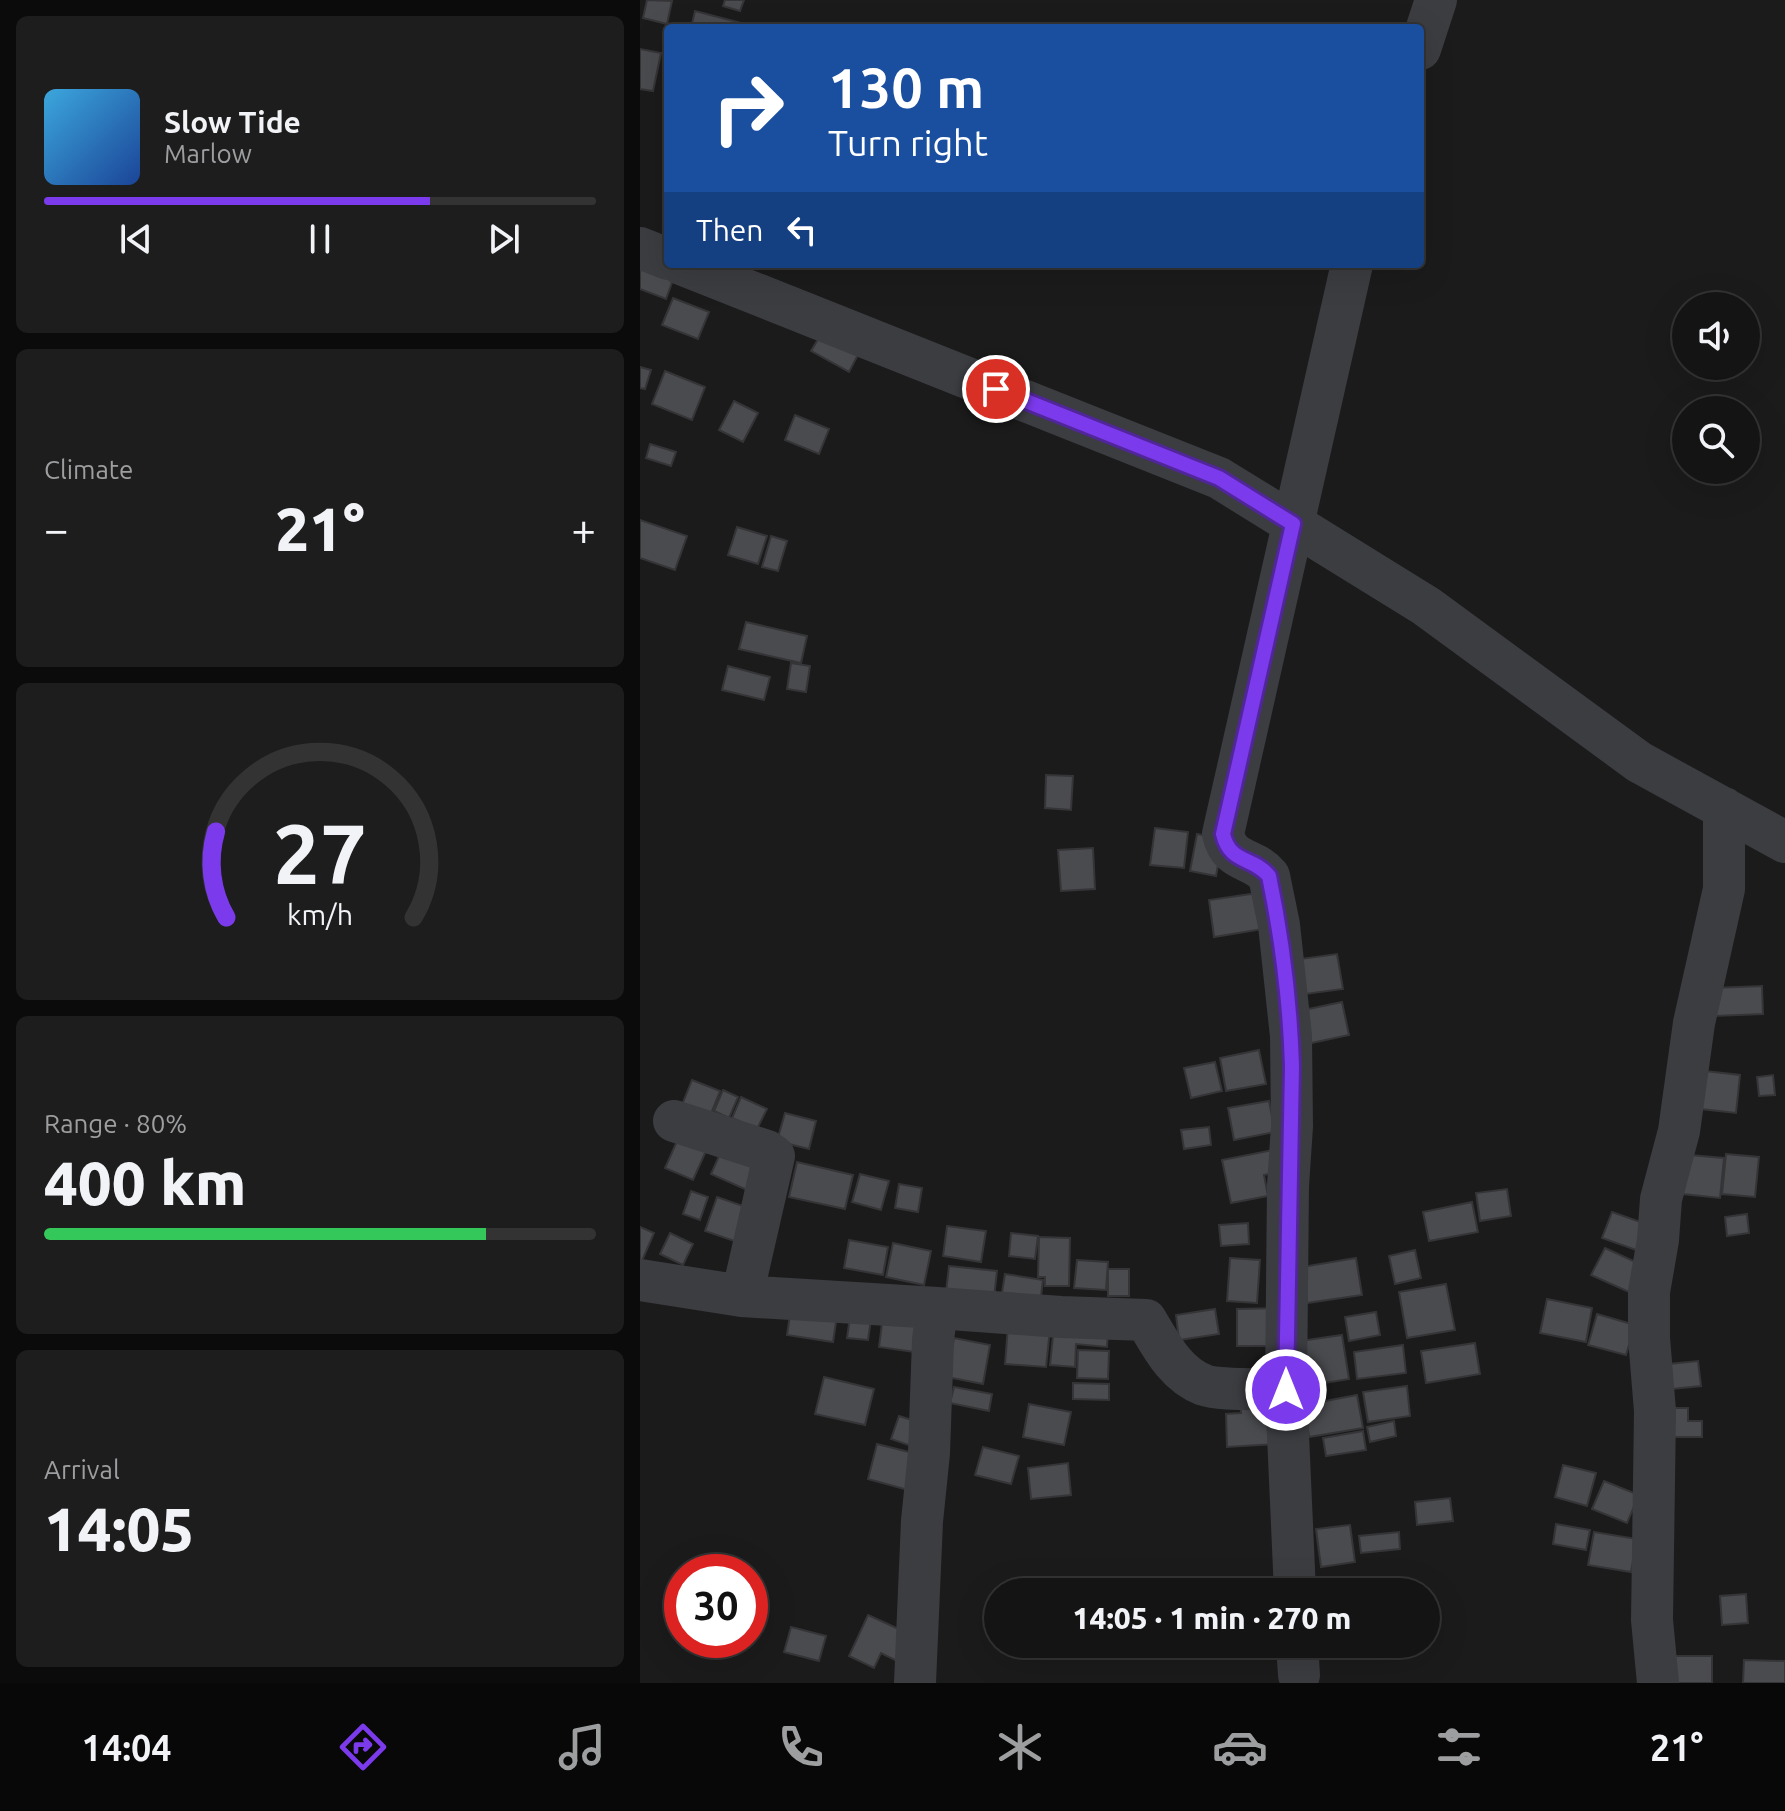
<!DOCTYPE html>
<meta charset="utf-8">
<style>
body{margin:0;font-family:Ubuntu,sans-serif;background:#1d1d1e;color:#f1f3f6;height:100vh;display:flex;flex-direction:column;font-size:30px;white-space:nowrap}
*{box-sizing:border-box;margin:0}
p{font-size:26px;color:#9d9ea0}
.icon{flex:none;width:44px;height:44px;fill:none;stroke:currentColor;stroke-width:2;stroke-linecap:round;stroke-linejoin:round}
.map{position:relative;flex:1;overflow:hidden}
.details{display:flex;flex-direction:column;gap:16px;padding:16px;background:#0b0b0c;width:640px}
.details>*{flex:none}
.banner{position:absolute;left:24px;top:24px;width:760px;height:244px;border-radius:8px;box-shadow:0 8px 32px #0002,0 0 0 2px #333334;background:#1a4fa0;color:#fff;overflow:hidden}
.controls{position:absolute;left:1032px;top:292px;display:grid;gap:16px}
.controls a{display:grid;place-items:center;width:88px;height:88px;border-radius:50%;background:#141415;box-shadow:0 8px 32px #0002,0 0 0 2px #333334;font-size:40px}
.speed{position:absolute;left:24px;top:1554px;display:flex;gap:16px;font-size:40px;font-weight:700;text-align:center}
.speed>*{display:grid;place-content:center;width:104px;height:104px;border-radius:50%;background:#141415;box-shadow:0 8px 32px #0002,0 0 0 2px #333334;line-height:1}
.speed .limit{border:12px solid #d22;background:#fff;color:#111}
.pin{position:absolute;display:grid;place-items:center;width:68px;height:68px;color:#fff;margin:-34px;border:4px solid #fff;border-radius:50%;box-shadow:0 2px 8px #0007}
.me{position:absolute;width:88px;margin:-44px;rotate:0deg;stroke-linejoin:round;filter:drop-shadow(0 0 6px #0008)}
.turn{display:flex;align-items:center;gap:28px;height:168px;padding:0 32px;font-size:36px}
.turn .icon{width:104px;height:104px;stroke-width:2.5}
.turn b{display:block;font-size:56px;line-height:68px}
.then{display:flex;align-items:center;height:76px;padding:0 32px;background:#0003;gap:16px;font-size:30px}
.big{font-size:60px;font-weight:800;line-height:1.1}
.details .tile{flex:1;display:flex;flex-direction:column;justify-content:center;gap:12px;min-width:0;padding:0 28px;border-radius:12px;background:#1d1d1e}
.details .dial{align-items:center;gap:0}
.dial svg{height:208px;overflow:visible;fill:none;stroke:#333334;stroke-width:7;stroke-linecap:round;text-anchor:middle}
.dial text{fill:#f1f3f6;stroke:none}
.song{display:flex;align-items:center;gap:24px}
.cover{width:96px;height:96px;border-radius:12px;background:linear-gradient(135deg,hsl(200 70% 55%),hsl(220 70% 35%))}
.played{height:8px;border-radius:4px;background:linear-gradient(90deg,#7c3aed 70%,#333334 70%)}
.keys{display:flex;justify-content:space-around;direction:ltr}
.heat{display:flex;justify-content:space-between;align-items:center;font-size:44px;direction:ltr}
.charge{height:12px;border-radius:6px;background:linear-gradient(90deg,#34c759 80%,#333334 0)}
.trip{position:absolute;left:344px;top:1578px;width:456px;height:80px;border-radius:40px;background:#141415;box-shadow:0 8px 32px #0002,0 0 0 2px #333334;font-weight:800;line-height:80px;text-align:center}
.menu{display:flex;height:128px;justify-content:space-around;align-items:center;background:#080808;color:#9d9ea0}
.menu .icon{width:56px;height:56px}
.menu .active{color:#7c3aed}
.menu b{font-size:36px;color:#f1f3f6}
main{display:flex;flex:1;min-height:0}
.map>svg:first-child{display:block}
.building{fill:#4a4b4e;stroke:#353538;stroke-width:2}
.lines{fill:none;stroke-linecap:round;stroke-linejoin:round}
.minor{stroke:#3c3d41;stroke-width:42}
.route-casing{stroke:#51269a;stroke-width:20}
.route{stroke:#7c3aed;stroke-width:14}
</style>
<main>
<section class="details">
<div class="tile">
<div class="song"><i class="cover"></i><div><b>Slow Tide</b><p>Marlow</p></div></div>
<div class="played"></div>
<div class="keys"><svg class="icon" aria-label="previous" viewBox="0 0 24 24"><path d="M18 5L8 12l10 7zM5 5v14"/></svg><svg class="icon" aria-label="pause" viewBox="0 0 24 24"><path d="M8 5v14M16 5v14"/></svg><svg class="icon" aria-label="next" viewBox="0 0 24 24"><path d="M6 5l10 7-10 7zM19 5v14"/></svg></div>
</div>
<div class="tile"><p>Climate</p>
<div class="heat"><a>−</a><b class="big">21°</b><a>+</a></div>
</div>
<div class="tile dial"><svg viewBox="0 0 100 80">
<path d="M14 69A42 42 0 1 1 86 69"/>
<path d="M14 69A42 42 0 0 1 10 36" stroke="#7c3aed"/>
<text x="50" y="56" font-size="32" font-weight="700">27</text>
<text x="50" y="72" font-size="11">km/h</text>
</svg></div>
<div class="tile"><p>Range · 80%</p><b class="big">400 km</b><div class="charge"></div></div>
<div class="tile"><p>Arrival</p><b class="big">14:05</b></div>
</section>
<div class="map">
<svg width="1145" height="1683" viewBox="0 0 1145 1683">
<rect width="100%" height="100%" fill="#1b1b1c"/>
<!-- building -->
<path class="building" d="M7 0 32 1 27 24 3 18Z
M85 0H104L100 11 83 6Z
M55 11 101 23 100 28H51Z
M0 49 21 53 13 91 0 89Z
M0 255 37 269 26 299 0 289Z
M33 298 69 312 58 339 22 325Z
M183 331 220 351 209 372 171 351Z
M0 367 11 370 5 389 0 388Z
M25 371 65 387 52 420 12 404Z
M94 401 118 413 103 442 79 430Z
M155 415 189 429 179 454 145 440Z
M10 444 36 452 31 466 6 458Z
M0 520 47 536 35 570 0 558Z
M97 527 127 536 118 564 88 555Z
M131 536 147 541 138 571 122 567Z
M106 622 167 636 161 663 99 649Z
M151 663 170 666 166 692 147 689Z
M88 666 130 677 124 700 82 690Z
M406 775 433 776 431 810 405 808Z
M515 828 548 832 544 868 510 865Z
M557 834 583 839 576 876 550 871Z
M453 848 455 889 421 891 418 850Z
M618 893 623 929 574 937 569 900Z
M697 954 703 989 658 995 653 960Z
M1122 986 1123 1014 1074 1016 1073 988Z
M702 1002 709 1035 662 1045 654 1012Z
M619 1050 626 1084 586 1091 580 1058Z
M575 1062 582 1091 551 1098 544 1068Z
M1065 1071 1100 1075 1096 1113 1061 1109Z
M1133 1075 1135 1095 1119 1096 1117 1077Z
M52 1080 80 1091 66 1126 38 1115Z
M83 1090 98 1097 89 1118 74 1111Z
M101 1097 127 1109 117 1129 92 1118Z
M629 1101 635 1132 594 1140 588 1108Z
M145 1113 176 1121 169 1149 137 1141Z
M569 1127 571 1145 544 1149 541 1130Z
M38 1139 66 1151 53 1180 25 1168Z
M84 1145 123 1162 109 1191 71 1174Z
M633 1150 638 1172 624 1175 628 1196 591 1203 582 1160Z
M1038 1154 1084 1158 1080 1198 1033 1193Z
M1086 1154 1119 1157 1115 1197 1082 1194Z
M157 1162 213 1175 205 1209 149 1197Z
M220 1174 249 1181 241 1210 212 1202Z
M259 1184 282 1188 278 1212 255 1208Z
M867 1189 871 1216 840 1221 836 1193Z
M51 1191 68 1197 60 1220 43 1214Z
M77 1197 112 1209 100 1243 65 1231Z
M832 1202 838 1232 789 1241 783 1212Z
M972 1212 1009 1225 999 1251 962 1238Z
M1107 1214 1109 1233 1087 1236 1085 1217Z
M608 1223 609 1244 581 1246 579 1225Z
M307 1226 346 1231 341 1262 303 1256Z
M0 1227 14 1233 1 1263H0Z
M30 1233 53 1244 43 1265 20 1254Z
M371 1233 398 1236 395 1259 369 1256Z
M399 1237 430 1238 429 1286H405V1277H398Z
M209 1240 248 1247 243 1275 204 1268Z
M253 1243 291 1251 284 1285 246 1277Z
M965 1248 1002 1265 989 1292 951 1275Z
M775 1250 781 1278 755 1284 749 1256Z
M590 1258 620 1260 617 1303 587 1301Z
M716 1258 722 1295 667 1303 662 1267Z
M437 1260 468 1262 466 1290 434 1288Z
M309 1266 357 1271 354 1298 306 1292Z
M468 1269H489V1296H468Z
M365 1274 403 1280 400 1304 360 1305Z
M806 1284 815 1330 767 1338 759 1292Z
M907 1299 952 1308 946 1342 900 1333Z
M152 1302 198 1309 193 1342 147 1335Z
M642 1308V1346H597V1309Z
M575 1309 579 1334 539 1340 536 1315Z
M736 1312 740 1335 709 1341 705 1317Z
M957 1314 995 1325 986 1355 948 1345Z
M243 1316 287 1323 282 1353 239 1347Z
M210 1317 231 1319 228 1340 207 1338Z
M368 1326 410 1329 406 1367 365 1364Z
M414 1326 468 1331 467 1347 436 1344 435 1367 410 1365Z
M702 1335 709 1379 660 1387 653 1342Z
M314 1338 350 1345 343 1384 307 1377Z
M835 1343 840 1374 786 1383 781 1351Z
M763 1345 766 1373 717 1379 714 1352Z
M438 1350 469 1351 468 1379 437 1378Z
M1058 1361 1061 1386 1032 1389 1029 1364Z
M184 1377 234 1389 225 1425 175 1414Z
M433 1383 469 1384V1400L433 1399Z
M767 1386 770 1416 728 1422 723 1392Z
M314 1387 352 1394 349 1411 310 1403Z
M717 1395 723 1428 669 1437 664 1405Z
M634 1397 636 1444 587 1447 586 1414 601 1413 600 1398Z
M389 1404 431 1412 424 1445 383 1437Z
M1028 1408H1048V1421H1062V1437H1028Z
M259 1416 288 1425 280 1449 251 1439Z
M754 1421 756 1436 730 1442 727 1427Z
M723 1431 726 1450 686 1456 683 1438Z
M237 1444 277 1454 268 1490 228 1479Z
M343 1447 379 1456 371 1484 335 1475Z
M428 1463 431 1495 391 1499 388 1468Z
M923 1465 956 1473 947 1506 915 1497Z
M964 1481 999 1495 987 1523 952 1509Z
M810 1498 813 1521 777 1525 775 1502Z
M916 1524 950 1530 946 1550 913 1544Z
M710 1525 715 1562 681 1567 676 1529Z
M759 1532 760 1549 721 1553 719 1536Z
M954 1532 997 1539 991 1572 948 1565Z
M1106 1594 1108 1623 1082 1625 1080 1596Z
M228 1615 272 1635 259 1662 241 1653 234 1668 209 1656Z
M151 1627 186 1636 179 1661 144 1652Z
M1030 1656H1072V1683H1030Z
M1104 1660 1145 1661V1683H1103Z"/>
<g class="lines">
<!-- minor -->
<path class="minor" d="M780 49 796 0
M0 248 28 259
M41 264 579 478 786 606 999 762 1145 842
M34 1121 127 1151 134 1156 102 1296
M0 1280 102 1296 297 1308
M646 1390 655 1592
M657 1644 659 1675
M275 1683 282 1521 289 1453 293 1340 297 1308 421 1317 506 1320C521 1345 535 1374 564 1385 581 1391 626 1388 646 1390L648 1186 652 1126 651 1036 639 925 629 876C612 856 590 864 583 834L712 264
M1018 1683 1012 1620 1015 1411 1009 1338V1292L1018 1240 1021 1199 1039 1131 1054 1023 1084 889V808"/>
</g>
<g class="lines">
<defs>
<path id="route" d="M356 389 579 478 653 524 583 834C590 864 612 856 629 876 642 938 650 1003 652 1066L646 1390"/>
</defs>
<!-- route casing -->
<use href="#route" class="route-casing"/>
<!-- route -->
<use href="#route" class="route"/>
</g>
</svg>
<div class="controls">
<a><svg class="icon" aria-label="sound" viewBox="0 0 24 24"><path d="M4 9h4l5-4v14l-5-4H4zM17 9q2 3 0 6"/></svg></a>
<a><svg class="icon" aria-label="search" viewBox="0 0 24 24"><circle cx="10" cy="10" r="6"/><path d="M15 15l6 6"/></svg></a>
</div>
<div class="speed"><div class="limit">30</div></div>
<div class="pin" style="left:356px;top:389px;background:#d93025"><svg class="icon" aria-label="arrive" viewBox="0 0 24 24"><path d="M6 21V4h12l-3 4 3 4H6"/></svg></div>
<svg class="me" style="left:646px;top:1390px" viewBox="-20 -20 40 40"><circle r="17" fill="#7c3aed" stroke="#fff" stroke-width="3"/><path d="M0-11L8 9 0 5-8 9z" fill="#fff"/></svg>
<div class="trip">14:05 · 1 min · 270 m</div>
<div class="banner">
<div class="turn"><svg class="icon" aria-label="right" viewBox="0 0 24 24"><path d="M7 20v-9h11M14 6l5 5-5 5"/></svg><div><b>130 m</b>Turn right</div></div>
<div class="then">Then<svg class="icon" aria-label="left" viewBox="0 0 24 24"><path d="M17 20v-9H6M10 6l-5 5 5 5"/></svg></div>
</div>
</div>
</main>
<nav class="menu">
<b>14:04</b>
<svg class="icon active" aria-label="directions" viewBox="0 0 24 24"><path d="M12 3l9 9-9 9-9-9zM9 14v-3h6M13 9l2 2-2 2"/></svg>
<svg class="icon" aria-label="music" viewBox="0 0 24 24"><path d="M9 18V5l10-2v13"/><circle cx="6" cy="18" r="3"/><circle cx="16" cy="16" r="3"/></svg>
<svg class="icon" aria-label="phone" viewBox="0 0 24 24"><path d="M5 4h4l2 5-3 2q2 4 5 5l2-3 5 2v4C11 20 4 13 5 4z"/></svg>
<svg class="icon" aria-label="climate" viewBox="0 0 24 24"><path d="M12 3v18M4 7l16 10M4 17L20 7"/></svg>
<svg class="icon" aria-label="car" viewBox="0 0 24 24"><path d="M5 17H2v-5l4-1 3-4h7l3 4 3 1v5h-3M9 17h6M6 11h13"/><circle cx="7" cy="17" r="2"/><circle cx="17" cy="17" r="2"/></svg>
<svg class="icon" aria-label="filters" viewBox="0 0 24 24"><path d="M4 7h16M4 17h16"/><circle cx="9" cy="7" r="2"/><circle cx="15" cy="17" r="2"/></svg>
<b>21°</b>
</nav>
